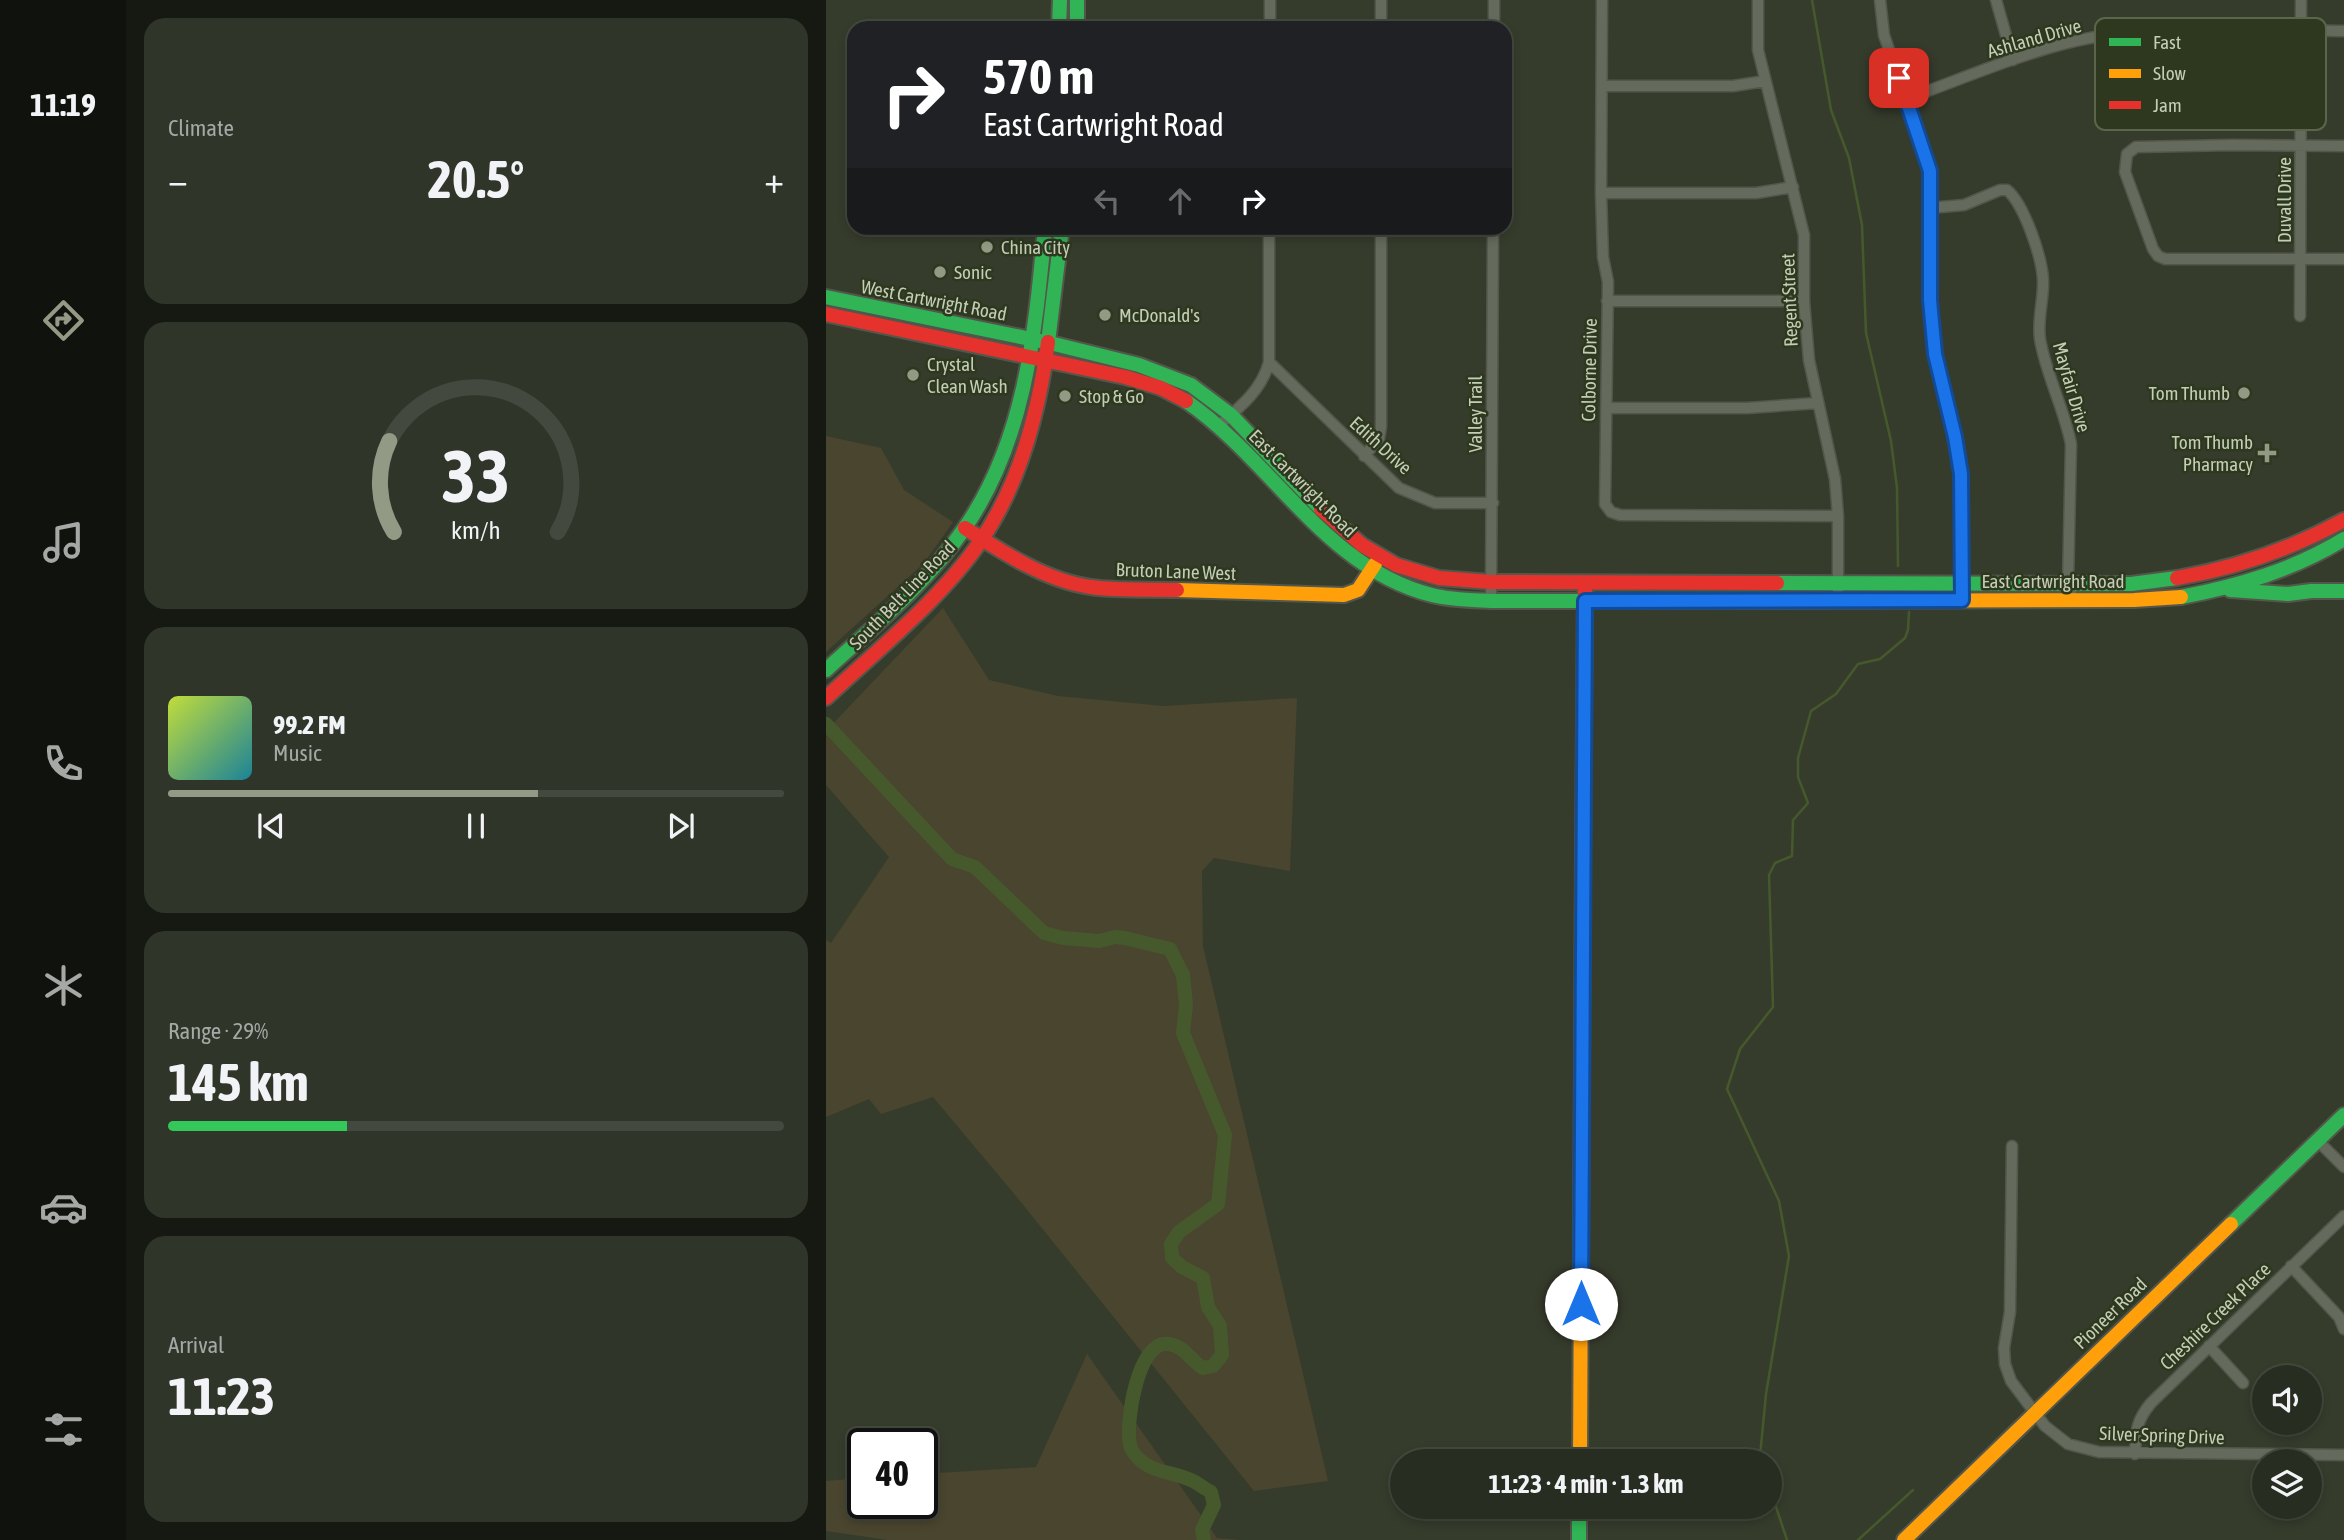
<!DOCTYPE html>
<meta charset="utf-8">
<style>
body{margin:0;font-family:"Asap Condensed",sans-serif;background:#30352a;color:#f1f3f6;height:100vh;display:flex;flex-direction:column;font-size:26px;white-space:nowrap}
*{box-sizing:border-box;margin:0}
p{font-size:23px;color:#a5a8a5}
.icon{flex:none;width:38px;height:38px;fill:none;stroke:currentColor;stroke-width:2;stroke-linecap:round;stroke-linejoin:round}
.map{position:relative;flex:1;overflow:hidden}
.side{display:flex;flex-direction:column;gap:18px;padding:18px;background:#161912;width:700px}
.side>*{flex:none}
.guide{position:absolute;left:21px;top:21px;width:665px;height:214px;border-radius:21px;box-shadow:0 4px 10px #0003,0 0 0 2px #44493f;background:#202124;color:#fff;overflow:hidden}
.tools{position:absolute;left:1426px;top:1365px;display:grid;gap:14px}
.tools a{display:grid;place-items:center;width:70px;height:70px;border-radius:50%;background:#282d21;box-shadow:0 4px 10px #0003,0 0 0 2px #44493f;font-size:35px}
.speed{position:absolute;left:21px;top:1428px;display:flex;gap:14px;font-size:35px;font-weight:700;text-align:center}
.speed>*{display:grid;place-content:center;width:91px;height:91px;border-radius:50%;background:#282d21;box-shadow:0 4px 10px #0003,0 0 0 2px #44493f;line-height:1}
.speed .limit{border:4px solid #111;border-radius:10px;background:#fff;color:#111}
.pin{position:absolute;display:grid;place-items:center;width:60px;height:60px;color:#fff;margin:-30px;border-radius:14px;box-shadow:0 4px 10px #0006}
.me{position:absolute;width:77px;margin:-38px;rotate:0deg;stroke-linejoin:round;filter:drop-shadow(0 0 5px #0008)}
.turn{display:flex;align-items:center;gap:24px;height:147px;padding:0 21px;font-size:32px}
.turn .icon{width:91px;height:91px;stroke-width:2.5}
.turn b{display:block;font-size:49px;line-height:60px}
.lanes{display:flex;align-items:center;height:66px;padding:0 21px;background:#0003;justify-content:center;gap:35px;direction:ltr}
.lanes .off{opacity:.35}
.big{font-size:52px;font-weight:700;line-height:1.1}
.side .widget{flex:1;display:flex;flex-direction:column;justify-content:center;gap:10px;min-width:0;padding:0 24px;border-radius:21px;background:#30352a}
.side .dial{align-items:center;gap:0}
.dial svg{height:182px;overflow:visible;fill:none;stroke:#44493f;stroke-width:7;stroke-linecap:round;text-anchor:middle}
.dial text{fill:#f1f3f6;stroke:none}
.song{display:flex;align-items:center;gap:21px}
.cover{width:84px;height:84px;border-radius:10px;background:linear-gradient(135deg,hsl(70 70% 55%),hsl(190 70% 35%))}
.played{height:7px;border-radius:4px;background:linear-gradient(90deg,#929a86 60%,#44493f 60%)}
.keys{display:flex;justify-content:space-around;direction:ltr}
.heat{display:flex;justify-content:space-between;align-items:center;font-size:38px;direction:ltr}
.charge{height:10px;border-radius:5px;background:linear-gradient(90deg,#34c759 29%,#44493f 0)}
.trip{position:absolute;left:564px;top:1449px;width:392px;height:70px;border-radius:35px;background:#282d21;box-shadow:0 4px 10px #0003,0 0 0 2px #44493f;font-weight:700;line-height:70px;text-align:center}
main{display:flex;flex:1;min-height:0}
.menu{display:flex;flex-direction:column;width:126px;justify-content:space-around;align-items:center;background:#10120d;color:#a5a8a5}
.menu .icon{width:49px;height:49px}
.menu .current{color:#929a86}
.menu b{font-size:32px;color:#f1f3f6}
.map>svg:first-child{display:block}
.green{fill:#4a452e}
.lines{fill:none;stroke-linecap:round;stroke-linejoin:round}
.stream{stroke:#46592c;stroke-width:2.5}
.river{stroke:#46592c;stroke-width:14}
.street-casing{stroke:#52564b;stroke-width:13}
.fast-casing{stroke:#52564b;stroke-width:18}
.slow-casing{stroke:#52564b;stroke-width:18}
.jam-casing{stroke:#52564b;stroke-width:18}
.street{stroke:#646a5c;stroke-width:10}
.fast{stroke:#30b455;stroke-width:14}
.slow{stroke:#ff9f0a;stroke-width:14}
.jam{stroke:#e5322d;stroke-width:14}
.route-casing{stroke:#114b97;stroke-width:18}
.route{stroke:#1a73e8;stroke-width:12}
.poi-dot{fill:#929a86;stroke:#2d381e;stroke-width:2.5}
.labels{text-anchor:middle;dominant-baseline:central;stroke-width:5;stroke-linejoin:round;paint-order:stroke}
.street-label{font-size:19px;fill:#c3cdb7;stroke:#2d381e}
.poi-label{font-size:19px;fill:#c3cdb7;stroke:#2d381e;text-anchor:start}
.key{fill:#2d381e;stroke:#5a654c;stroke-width:2}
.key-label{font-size:19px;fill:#c3cdb7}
</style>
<main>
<nav class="menu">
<b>11:19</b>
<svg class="icon current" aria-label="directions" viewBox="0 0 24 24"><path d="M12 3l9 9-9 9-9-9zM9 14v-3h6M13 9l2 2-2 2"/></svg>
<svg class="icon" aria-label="music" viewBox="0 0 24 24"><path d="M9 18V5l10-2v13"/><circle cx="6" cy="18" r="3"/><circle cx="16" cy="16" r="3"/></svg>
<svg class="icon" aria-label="phone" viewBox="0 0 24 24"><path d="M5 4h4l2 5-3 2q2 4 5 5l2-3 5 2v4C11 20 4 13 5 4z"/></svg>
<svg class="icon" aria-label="climate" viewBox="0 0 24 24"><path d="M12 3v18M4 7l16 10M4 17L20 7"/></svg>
<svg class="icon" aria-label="car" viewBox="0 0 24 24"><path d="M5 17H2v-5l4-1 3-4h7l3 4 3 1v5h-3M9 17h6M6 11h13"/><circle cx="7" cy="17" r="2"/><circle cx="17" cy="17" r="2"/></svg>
<svg class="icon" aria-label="filters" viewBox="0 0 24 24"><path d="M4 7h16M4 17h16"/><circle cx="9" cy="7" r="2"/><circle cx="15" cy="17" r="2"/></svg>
</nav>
<section class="side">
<div class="widget"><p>Climate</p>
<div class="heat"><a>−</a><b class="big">20.5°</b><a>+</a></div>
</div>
<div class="widget dial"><svg viewBox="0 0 100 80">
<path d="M14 69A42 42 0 1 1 86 69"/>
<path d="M14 69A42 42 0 0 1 12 29" stroke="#929a86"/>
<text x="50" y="56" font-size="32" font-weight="700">33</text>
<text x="50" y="72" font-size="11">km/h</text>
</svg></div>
<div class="widget">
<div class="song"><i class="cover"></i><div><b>99.2 FM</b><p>Music</p></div></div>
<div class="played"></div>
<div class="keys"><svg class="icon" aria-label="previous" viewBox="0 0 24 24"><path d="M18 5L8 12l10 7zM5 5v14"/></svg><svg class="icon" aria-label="pause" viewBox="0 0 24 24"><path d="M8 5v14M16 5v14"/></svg><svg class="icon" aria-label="next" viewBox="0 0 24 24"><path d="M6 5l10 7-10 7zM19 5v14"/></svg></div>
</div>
<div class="widget"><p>Range · 29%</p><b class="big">145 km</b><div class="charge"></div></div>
<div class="widget"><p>Arrival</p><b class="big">11:23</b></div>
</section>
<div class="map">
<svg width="1518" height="1540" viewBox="0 0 1518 1540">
<rect width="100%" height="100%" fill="#363c2c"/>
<!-- green -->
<path class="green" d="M0 436 55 448 78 490 127 522 98 563 0 652Z
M117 608 163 680 232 696 337 706 471 698 464 871 388 858 376 871 377 946 502 1481 428 1491 194 1201 107 1097 55 1114 43 1099 0 1117V940L5 943 63 857 0 785V731Z
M261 1354 391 1538 413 1540H62L0 1531V1481L37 1478V1503H96V1474L210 1467Z"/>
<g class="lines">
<!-- stream -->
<path class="stream" d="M986 0 1005 110 1023 158 1036 225 1040 333 1065 441 1071 488 1072 566
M935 1461 934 1456 940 1394 963 1256 953 1201 901 1089 914 1049 947 1007 943 875 949 863 966 856 967 820 982 803 972 777V758L985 711 1010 694 1032 664 1054 659 1079 638 1082 630 1083 612
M943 1486 961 1540
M1032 1540 1087 1490"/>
<!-- river -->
<path class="river" d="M0 724 126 859 149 867 218 933 237 938 273 941 289 937 299 938 344 949 357 975 360 1005 357 1033 399 1135 392 1204 353 1232 345 1244 346 1258 356 1267 377 1278 382 1307 394 1326 396 1355 387 1366 377 1368C365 1361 360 1347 343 1344 312 1338 299 1423 304 1445 305 1449 309 1455 312 1458 326 1473 349 1472 367 1481 373 1484 379 1489 385 1492L388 1505 376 1530 378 1540"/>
<defs>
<path id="street" d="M555 0V28
M776 0 775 193 777 257 782 282 779 504 785 512 794 515 1012 516
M932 0V50L978 235V301L983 360 1009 479 1012 516V600
M1054 0 1058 35 1104 171V300L1109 354 1129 437 1135 474 1136 600
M1170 0 1187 60
M444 28V0
M668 28V0
M777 86H907L939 81
M1080 99C1133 80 1186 57 1241 43 1328 21 1428 30 1518 31
M1518 146 1406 145 1310 147 1301 154 1299 172 1327 249 1332 256 1339 259H1518
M775 193H930L967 187
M1103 208 1138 205 1174 190H1181C1198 204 1216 257 1217 280 1218 299 1211 319 1214 339 1220 375 1238 408 1245 444L1242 584 1247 599
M781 301H978
M1474 316 1475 0
M443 362 573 488 609 503H667
M780 408H921L992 403
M392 426C413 408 436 390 443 362V228
M538 456 553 439 555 427V228
M665 601 667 228
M1491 1140 1518 1167
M1186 1146 1184 1312 1178 1348 1179 1364 1185 1381 1219 1426 1242 1444 1273 1452 1518 1455
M1465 1266 1513 1317 1518 1329
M1383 1346 1417 1383
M1309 1454C1310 1431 1310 1421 1325 1403L1518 1216"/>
<path id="fast" d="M251 0V28
M233 28 234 0
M0 297 224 343 313 365 365 385 405 415 495 509
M222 342 236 228
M360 401C447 461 499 568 606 595 625 600 645 600 665 601H955
M951 583 1305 584 1351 578
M1404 590 1462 594 1485 591H1518
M1355 597C1413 586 1467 570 1518 539
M0 670C48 626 101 583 138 529 200 440 209 332 219 228
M1405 1224 1518 1115
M753 1507V1540"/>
<path id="slow" d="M351 590 518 595 532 590 549 564
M955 601 1308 600 1355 597
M754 1461 757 856
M1078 1540 1405 1224"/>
<path id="jam" d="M0 314 299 377 335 388 360 401
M495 509 536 545 570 565 613 578 665 582 951 583
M139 528C176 552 220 581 265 587 293 591 323 589 351 590
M1351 578C1410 568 1465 549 1518 520
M0 698C50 651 115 599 154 542 194 484 213 411 222 342
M757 856 759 591"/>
</defs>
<!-- street casing -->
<use href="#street" class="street-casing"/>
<!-- fast casing -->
<use href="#fast" class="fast-casing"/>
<!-- slow casing -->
<use href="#slow" class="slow-casing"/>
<!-- jam casing -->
<use href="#jam" class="jam-casing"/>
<!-- street -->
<use href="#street" class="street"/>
<!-- fast -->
<use href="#fast" class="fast"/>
<!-- slow -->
<use href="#slow" class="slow"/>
<!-- jam -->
<use href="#jam" class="jam"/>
</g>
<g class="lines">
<defs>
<path id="route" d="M755 1304 759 601 1136 600 1135 474 1129 437 1109 354 1104 300V171L1073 78"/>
</defs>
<!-- route casing -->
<use href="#route" class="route-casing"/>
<!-- route -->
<use href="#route" class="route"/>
</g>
<!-- markers -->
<g class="poi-dot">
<circle cx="161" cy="247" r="7"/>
<circle cx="114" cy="272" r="7"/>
<circle cx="279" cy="315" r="7"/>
<circle cx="87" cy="375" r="7"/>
<circle cx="1418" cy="393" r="7"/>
<circle cx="239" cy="396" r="7"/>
<path d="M1437.5 442.5h7v7h7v7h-7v7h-7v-7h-7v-7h7z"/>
</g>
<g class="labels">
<!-- street labels -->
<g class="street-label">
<text transform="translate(1208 38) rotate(-16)">Ashland Drive</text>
<text transform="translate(1458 200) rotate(-90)">Duvall Drive</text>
<text transform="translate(108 300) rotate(11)">West Cartwright Road</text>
<text transform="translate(963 300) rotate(-92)">Regent Street</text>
<text transform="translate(763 370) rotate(-89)">Colborne Drive</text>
<text transform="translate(1246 387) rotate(74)">Mayfair Drive</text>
<text transform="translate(649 414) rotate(-90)">Valley Trail</text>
<text transform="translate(555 445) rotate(42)">Edith Drive</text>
<text transform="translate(477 483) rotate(45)">East Cartwright Road</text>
<text transform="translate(350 571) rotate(2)">Bruton Lane West</text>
<text x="1227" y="581">East Cartwright Road</text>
<text transform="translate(76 595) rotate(-46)">South Belt Line Road</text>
<text transform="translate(1284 1313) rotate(-44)">Pioneer Road</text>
<text transform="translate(1389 1316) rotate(-44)">Cheshire Creek Place</text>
<text transform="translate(1336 1435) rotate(2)">Silver Spring Drive</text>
</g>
<!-- poi labels -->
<g class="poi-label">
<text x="175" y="247">China City</text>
<text x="128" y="272">Sonic</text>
<text x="293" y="315">McDonald's</text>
<text x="101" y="364">Crystal<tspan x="101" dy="22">Clean Wash</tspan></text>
<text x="1404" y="393" text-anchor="end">Tom Thumb</text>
<text x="253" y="396">Stop &amp; Go</text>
<text x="1427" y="442" text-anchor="end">Tom Thumb<tspan x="1427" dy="22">Pharmacy</tspan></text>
</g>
</g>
<!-- legend -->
<rect x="1269" y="18" width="231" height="112" rx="10" class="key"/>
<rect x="1283" y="38" width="32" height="8" fill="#30b455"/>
<rect x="1283" y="69" width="32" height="9" fill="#ff9f0a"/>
<rect x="1283" y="101" width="32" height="8" fill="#e5322d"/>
<g class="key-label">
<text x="1327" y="49">Fast</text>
<text x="1327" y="80">Slow</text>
<text x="1327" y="112">Jam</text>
</g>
</svg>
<div class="tools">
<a><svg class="icon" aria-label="sound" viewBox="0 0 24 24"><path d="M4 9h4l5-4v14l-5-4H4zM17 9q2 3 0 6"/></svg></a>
<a><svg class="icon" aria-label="layers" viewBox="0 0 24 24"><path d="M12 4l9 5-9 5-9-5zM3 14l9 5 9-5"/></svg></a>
</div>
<div class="speed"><div class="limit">40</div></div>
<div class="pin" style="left:1073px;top:78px;background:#d93025"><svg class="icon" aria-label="arrive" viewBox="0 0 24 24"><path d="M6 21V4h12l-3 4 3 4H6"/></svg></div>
<svg class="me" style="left:755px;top:1304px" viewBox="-20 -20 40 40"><circle r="19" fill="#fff"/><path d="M0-13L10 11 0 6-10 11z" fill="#1a73e8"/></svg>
<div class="trip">11:23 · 4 min · 1.3 km</div>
<div class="guide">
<div class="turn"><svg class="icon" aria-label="right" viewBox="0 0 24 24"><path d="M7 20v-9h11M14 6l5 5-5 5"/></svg><div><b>570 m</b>East Cartwright Road</div></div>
<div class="lanes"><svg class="icon off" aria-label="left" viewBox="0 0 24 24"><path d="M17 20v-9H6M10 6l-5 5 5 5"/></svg><svg class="icon off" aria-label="ahead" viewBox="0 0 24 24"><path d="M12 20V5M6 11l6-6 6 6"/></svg><svg class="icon" aria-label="right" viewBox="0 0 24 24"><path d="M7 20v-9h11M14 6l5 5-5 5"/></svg></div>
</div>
</div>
</main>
